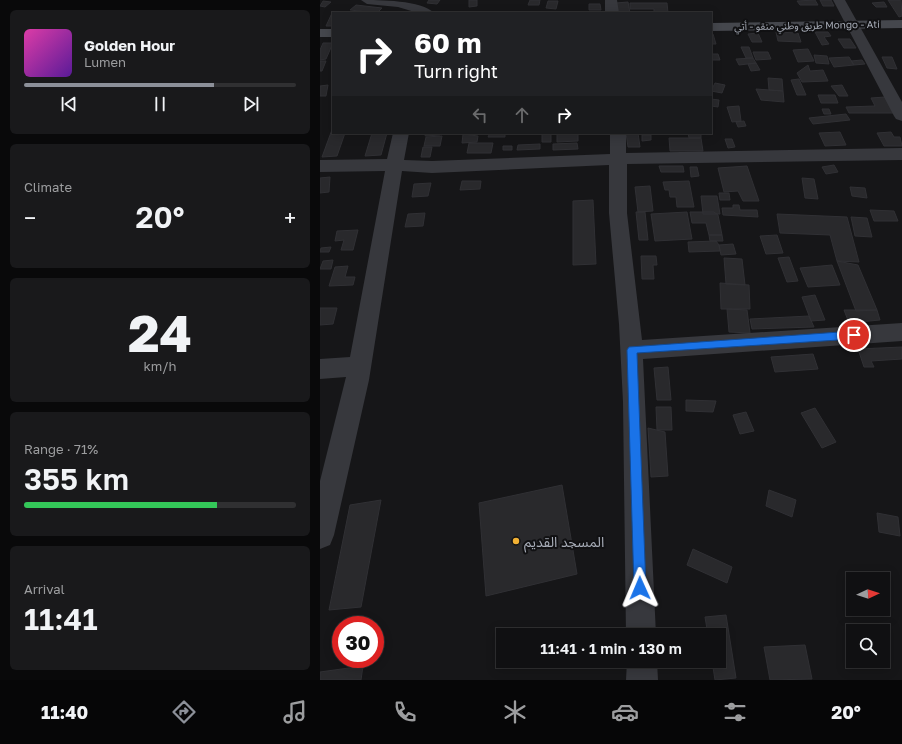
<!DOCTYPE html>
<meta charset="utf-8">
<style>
body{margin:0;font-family:"Golos Text","Noto Sans Arabic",sans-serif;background:#19191b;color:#f1f3f6;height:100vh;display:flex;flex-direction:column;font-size:15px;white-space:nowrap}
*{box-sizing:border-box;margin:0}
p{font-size:13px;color:#9c9d9f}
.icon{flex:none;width:22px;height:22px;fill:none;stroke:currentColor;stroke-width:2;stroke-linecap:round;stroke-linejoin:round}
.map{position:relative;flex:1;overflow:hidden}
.sheet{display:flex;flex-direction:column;gap:10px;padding:10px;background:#09090a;width:320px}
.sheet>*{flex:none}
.guide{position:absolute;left:12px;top:12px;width:380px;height:122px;border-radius:0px;box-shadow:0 2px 10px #0003,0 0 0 1px #303032;background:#202124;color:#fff;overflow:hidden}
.needle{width:26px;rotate:86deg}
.fabs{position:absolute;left:526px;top:572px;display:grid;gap:8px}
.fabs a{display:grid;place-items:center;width:44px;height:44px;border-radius:0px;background:#101012;box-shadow:0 2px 10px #0003,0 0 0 1px #303032;font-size:20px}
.speed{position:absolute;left:12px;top:616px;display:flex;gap:8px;font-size:20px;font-weight:700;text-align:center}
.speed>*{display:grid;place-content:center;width:52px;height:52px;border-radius:50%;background:#101012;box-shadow:0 2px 10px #0003,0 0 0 1px #303032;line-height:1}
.speed .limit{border:6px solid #d22;background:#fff;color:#111}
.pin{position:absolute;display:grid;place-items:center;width:34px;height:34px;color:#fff;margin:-17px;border:2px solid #fff;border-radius:50%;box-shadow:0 1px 4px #0007}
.me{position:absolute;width:44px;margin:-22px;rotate:359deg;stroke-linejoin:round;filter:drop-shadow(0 0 3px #0008)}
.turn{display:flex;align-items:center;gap:14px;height:84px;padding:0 16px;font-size:18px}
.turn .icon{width:52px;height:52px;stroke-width:2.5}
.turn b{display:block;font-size:28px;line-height:34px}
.lanes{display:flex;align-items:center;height:38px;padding:0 16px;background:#0003;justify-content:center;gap:20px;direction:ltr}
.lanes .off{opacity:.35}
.big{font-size:30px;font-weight:600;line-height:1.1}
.sheet .card{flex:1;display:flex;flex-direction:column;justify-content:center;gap:6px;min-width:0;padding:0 14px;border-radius:6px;background:#19191b}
.sheet .dial{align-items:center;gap:0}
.dial b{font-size:52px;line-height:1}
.song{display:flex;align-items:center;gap:12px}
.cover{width:48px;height:48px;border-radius:6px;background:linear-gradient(135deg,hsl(320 70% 55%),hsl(270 70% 35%))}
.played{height:4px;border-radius:2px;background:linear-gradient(90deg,#8c9099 70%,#303032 70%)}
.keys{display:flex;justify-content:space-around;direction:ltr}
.heat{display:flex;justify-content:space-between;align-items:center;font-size:22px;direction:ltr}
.charge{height:6px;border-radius:3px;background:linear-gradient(90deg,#34c759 71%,#303032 0)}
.trip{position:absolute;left:176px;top:628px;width:230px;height:40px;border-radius:0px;background:#101012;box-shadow:0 2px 10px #0003,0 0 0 1px #303032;font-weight:600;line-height:40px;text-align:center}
.menu{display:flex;height:64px;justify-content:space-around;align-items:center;background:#060607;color:#9c9d9f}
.menu .icon{width:28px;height:28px}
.menu .active{color:#8c9099}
.menu b{font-size:18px;color:#f1f3f6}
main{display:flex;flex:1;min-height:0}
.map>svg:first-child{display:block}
.building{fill:#29292c;stroke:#303034}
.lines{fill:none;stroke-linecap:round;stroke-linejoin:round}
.minor{fill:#37383d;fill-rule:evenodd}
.secondary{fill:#45474d;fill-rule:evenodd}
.route{fill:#1a73e8;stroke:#114b97}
.poi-dot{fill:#f2b134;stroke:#111113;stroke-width:1.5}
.labels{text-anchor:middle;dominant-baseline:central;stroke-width:4;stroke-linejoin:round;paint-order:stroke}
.far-street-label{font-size:10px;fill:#a8adb8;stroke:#111113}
.near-poi-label{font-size:14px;fill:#a8adb8;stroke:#111113;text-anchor:start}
</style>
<main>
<section class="sheet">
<div class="card">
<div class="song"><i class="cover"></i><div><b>Golden Hour</b><p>Lumen</p></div></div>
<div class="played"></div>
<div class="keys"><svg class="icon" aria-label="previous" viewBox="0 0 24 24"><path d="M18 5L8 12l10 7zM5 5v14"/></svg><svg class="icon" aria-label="pause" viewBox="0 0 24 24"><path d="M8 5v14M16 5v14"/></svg><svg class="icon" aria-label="next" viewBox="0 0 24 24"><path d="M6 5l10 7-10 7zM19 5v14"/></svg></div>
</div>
<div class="card"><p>Climate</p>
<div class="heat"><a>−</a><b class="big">20°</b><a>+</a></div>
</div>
<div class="card dial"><b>24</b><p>km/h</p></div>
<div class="card"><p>Range · 71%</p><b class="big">355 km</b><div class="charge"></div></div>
<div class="card"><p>Arrival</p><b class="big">11:41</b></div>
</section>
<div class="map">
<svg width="582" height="680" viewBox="0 0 582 680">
<rect width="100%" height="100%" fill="#161618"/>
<!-- building -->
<path class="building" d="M109 0H120L117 4 107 3Z
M149 0H157V6L149 7Z
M210 0H220L219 5H208Z
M495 0 498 5H480L477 1Z
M500 0H511L514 6H503Z
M568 0H581L582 16 579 17Z
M3 1 11 2 5 7 0 6Z
M228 1H238L236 9 226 8Z
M308 2 310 13H297L296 3Z
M564 2 567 7H556L552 3Z
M310 3H347L348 13H334V9H310Z
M269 4H280L281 10H269Z
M36 5 62 8 57 13 30 10Z
M12 13 13 26H6Z
M456 32 478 33 481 42 458 41Z
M495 32H508L511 36 504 37 509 44 502 45Z
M438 33 442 42H432L428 34Z
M391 34H393L396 44H391Z
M518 39H530L536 48H524Z
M3 43H13L6 59 0 60V50Z
M421 47H429L433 58H426Z
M488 49 494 61 478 62 473 50Z
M433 52H448L451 59 436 60Z
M391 54H398L400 60H391Z
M494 55 507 56 509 64 496 63Z
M529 57 534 65 514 67 509 58Z
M562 57H572L577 69 567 68Z
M433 58 436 63 419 65 416 59Z
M542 60 545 64 534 65 531 61Z
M0 61H6L2 71H0Z
M436 63 440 70 431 71 428 64Z
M488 65 490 71 503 70 508 81 482 82 477 73Z
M448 78 462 79 463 91 449 90Z
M479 79 486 95H477L471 80Z
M395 83 405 85 402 93 391 91Z
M8 85 6 96H0V86Z
M522 85 528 96H519L511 86Z
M436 89 463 91 464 102 441 100Z
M498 95H515L518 103H501Z
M565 97 573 113H529L526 107 555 106 551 98Z
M391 99 399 100 398 107 391 106Z
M419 106 421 121 412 122 407 107Z
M502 109H509L511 114H504Z
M526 114 530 120 493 124 489 118Z
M424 121 426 126 418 127 416 122Z
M13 127V133H25L17 156 2 157Z
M520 132 526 145 505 146 499 133Z
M571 132 574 137H580L582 146H564L557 133Z
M52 133H67L61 155 45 156Z
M106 133H121L120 135 105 136Z
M170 133H185V137H168Z
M222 133H231V142H222Z
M258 133V141L237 142V134Z
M306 133H318L320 147H308Z
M368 133H381V138H369Z
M143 134 158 136 157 142 142 143Z
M322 135H331V140L322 141Z
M122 136 120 146H104L106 137Z
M349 138H381L383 151H350Z
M405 139H412L415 147 408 148Z
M149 143H173L171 153H147Z
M257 143 258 149 233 150V144Z
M220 144V149L197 150 198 145Z
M183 146H192V150H183Z
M103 147H112L110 157H101Z
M514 165 518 172 506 174 502 167Z
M339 166H363L364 172H341Z
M427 166 439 201H423L418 191 404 192 398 168Z
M370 167H377L379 176 371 177Z
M10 177 9 192 0 193V178Z
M482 178 494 179 498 199 485 198Z
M142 181H161L160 189 140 190Z
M369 181 374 207H357L356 197H350L349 190H345L343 182Z
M111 183 108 196 92 197 94 184Z
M330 186 333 211 318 212 315 187Z
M530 187 545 188 547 198 532 196Z
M399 193H409L410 200H400Z
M381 196H397L400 214H383Z
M273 200 276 264 253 265V201Z
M413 205H419L420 210H437L438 217 403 215 402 208H413Z
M550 210 574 211 578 221H554Z
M316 212H325L328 240H319Z
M367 212 372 239 335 241 331 214Z
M370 212H394L398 215 402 235H389L386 223H372Z
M105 213 103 226 85 227 88 214Z
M457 214 527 217 539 262 517 261 510 235 460 233Z
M531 217 547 218 552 237 535 236Z
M38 230 33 250H21L24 240 15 241 17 231Z
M389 235H402L403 241H390Z
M457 235 463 253 446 254 440 236Z
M396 241 399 245 400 251 369 252 368 242Z
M413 244 416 254 401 255 399 245Z
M11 247 9 252H0L1 248Z
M321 256H336L337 265H333L334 279H322Z
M469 257 478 281 467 282 458 258Z
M404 258 422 259 425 285 406 284Z
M13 260 11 269H0L3 261Z
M517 261 538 265 557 310 536 311Z
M512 265 520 285 488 287 480 268Z
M28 266 25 277H35L33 285 9 286 15 267Z
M400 283 429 285 430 309H401Z
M495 295 505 320 491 321 482 297Z
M0 308H17L13 324 0 325Z
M407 309 427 310 430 333 409 332Z
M524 310H557L560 320 529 323Z
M489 316 494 327 432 329 430 319Z
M582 347V359L551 361 554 367H544L538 349Z
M493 354 498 369 455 372 451 357Z
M348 367 351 400H337L334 368Z
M366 400 396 401 393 412 366 411Z
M336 407H351L352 430H337Z
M495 408 516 442 502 448 481 413Z
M426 412 434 431 420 434 413 415Z
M328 428 345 432 348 476 331 477Z
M242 485 257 574 166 596 159 503Z
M449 490 476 500 472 517 446 506Z
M61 500 41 607 9 610 30 505Z
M557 513 578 517 580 536 559 532Z
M373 549 412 567 407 583 367 565Z
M406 615 416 678 395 680 392 661H399V635H388L385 617Z
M485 645 492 679 450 680 444 647Z
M43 666 41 680H0V672Z"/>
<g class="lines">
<!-- minor -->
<path class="minor" d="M41 0C59 0 102 0 114 13H98L78 7 47 4Z
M285 0H297L299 13H285Z
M513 0H525L582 102V121L576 119 574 116Z
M73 133H89L84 160 112 161 290 154V133H306V153L582 148V160L307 164V213L322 340 582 323V341L323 359 336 635H306L303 402 299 324 289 213V165L112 173 82 171 49 380 14 535 10 545 0 549V481L26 377 0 379V359L30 357 65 171 0 172V160L67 159Z
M307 661H337L338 680H306Z"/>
<!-- secondary -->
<path class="secondary" d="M582 20V28L391 31V23Z
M0 29H13V37H0Z"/>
</g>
<!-- route -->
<path class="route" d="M534 331 539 335 534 339 317 353 326 588 324 593 320 594 315 593 314 588 307 350 309 347Z"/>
<!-- markers -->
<circle class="poi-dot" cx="196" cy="541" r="4"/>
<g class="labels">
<!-- far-street labels -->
<g class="far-street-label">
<text transform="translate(487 25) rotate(-1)">طريق وطني منقو - أتي Mongo - Ati</text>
</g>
<!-- near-poi labels -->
<g class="near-poi-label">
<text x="204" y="541">المسجد القديم</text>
</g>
</g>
</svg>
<div class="fabs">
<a><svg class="needle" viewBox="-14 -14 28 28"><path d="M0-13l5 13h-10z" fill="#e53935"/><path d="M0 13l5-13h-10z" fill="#9c9d9f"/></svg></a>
<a><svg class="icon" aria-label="search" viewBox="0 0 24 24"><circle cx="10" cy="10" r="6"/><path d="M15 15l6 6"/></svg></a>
</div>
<div class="speed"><div class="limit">30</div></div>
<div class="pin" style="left:534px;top:335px;background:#d93025"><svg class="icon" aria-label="arrive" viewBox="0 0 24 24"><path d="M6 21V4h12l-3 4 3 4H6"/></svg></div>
<svg class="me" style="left:320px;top:588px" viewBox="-20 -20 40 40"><path d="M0-17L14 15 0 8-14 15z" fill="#1a73e8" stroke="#fff" stroke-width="4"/></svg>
<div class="trip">11:41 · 1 min · 130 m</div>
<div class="guide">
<div class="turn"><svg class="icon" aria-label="right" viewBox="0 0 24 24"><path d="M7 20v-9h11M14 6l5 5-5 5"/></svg><div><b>60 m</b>Turn right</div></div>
<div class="lanes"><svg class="icon off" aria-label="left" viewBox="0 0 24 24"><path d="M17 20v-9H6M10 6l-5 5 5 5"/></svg><svg class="icon off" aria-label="ahead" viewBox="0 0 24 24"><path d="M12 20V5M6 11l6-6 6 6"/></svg><svg class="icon" aria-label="right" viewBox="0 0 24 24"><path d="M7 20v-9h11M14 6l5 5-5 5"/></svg></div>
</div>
</div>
</main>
<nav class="menu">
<b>11:40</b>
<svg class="icon active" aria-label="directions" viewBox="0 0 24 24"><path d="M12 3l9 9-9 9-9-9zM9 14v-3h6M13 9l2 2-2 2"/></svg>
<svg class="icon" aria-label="music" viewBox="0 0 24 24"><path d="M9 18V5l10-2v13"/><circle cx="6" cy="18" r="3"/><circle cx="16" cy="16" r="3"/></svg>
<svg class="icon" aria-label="phone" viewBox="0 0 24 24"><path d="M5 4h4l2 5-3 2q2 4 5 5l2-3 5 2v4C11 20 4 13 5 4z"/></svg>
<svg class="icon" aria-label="climate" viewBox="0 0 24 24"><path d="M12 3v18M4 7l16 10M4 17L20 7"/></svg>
<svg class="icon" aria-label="car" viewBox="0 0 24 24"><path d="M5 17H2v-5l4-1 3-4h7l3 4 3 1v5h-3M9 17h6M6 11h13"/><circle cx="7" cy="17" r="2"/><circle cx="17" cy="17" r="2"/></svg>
<svg class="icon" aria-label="filters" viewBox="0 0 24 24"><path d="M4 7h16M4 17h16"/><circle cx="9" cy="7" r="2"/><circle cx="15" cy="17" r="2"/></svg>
<b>20°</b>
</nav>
